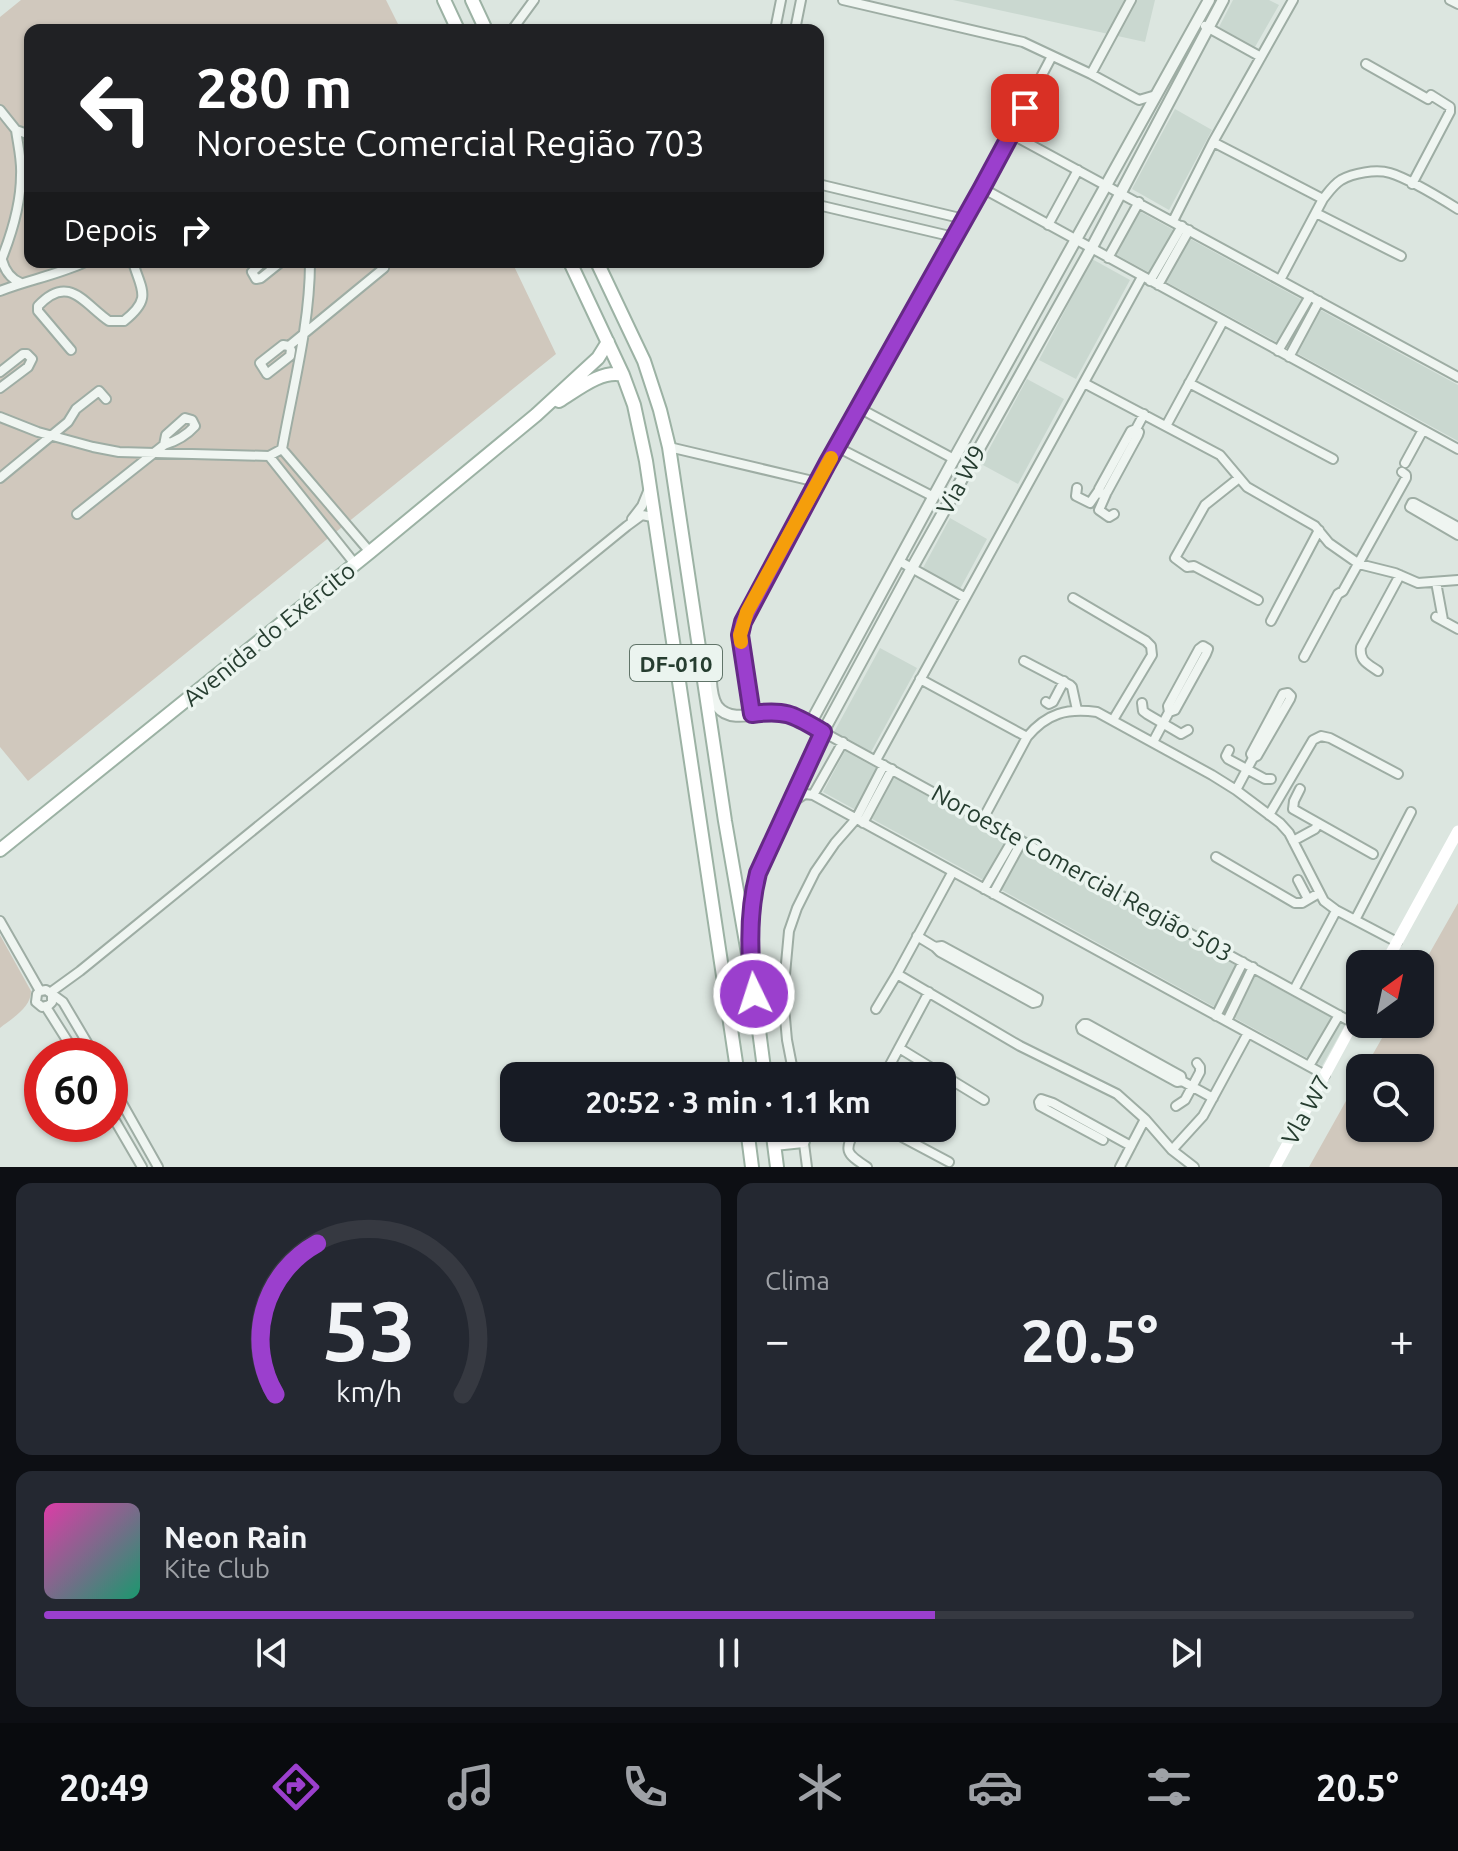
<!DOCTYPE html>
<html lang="pt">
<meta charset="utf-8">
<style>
body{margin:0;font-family:Ubuntu,sans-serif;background:#242831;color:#f1f3f6;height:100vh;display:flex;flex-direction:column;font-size:30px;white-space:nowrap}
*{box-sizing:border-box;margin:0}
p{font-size:26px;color:#9ea1a6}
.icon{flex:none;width:44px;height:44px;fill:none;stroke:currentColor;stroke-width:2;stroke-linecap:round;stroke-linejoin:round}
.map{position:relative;height:1167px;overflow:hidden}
.drawer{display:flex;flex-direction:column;gap:16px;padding:16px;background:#0d0f14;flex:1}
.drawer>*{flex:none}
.guide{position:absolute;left:24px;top:24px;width:800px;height:244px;border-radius:16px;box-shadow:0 2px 6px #0004;background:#202124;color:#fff;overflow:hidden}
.needle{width:52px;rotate:33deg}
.tools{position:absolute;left:1346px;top:950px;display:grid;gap:16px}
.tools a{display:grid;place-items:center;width:88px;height:88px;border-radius:16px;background:#171b24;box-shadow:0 2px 6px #0004;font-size:40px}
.speed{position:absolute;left:24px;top:1038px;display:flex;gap:16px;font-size:40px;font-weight:700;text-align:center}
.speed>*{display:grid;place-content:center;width:104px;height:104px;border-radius:50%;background:#171b24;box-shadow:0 2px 6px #0004;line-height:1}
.speed .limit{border:12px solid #d22;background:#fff;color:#111}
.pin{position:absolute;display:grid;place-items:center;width:68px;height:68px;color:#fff;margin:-34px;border-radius:16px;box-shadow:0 4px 12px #0006}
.me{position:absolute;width:88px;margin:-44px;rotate:356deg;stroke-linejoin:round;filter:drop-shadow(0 0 6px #0008)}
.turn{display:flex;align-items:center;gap:28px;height:168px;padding:0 40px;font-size:36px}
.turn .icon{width:104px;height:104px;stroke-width:2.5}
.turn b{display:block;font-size:56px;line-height:68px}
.then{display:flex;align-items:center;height:76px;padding:0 40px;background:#0003;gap:16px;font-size:30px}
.big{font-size:60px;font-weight:700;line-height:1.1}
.drawer .tile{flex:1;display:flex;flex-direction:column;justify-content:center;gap:12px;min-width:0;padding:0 28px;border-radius:16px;background:#242831}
.drawer .dial{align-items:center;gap:0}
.dial svg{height:208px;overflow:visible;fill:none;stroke:#363941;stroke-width:7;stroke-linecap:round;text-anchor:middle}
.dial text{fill:#f1f3f6;stroke:none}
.song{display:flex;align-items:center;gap:24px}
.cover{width:96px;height:96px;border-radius:12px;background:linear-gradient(135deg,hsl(320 70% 55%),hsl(160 70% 35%))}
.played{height:8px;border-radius:4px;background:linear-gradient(90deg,#9b3fcd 65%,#363941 65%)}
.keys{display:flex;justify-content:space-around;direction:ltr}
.heat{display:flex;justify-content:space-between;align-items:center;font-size:44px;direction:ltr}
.drawer .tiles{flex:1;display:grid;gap:16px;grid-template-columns:1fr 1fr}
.tile:last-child{grid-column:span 2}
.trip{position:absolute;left:500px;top:1062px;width:456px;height:80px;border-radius:16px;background:#171b24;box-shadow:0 2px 6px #0004;font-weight:700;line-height:80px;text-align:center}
.tabs{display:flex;height:128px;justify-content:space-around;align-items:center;background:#090b0e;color:#9ea1a6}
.tabs .icon{width:56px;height:56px}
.tabs .selected{color:#9b3fcd}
.tabs b{font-size:36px;color:#f1f3f6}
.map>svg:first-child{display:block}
.built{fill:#cad8d0}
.green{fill:#d0c8bd}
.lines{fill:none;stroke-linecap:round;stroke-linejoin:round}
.minor-casing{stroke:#9eada4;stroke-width:12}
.tertiary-casing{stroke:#9eada4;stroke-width:14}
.primary-casing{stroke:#9cb2a4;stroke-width:16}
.minor{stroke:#eff5f1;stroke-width:8}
.tertiary{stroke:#eff5f1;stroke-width:10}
.secondary{stroke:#fff;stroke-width:11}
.primary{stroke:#fff;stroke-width:12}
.route-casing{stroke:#652985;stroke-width:20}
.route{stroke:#9b3fcd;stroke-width:14}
.slow{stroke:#f59e0b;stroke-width:14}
.labels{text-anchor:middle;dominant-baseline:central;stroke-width:7;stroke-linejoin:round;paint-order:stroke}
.shield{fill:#ebf4ef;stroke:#617469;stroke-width:2}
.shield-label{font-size:22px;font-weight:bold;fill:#263d30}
.street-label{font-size:24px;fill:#263d30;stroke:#ebf4ef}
</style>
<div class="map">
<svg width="1458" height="1167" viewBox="0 0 1458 1167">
<rect width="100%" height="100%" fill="#dce6e0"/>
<!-- built -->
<path class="built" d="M953 0H1155L1145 42Z
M1233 0H1269L1279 5 1255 47 1219 27Z
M1175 109 1212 130 1169 210 1132 189Z
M1139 211 1458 385V441L1115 254Z
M1092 259 1130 280 1076 379 1039 360Z
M1027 379 1064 399 1018 484 981 464Z
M950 518 987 539 960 589 923 568Z
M880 648 917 668 871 752 834 732Z
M845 751 1345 1025 1322 1066 823 792Z"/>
<!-- green -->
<path class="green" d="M21 0H386L401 30H30V262H512L556 354 28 781 0 747V17Z
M1458 903V1167H1309L1360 1076V1128H1420V1068H1365L1390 1024H1420V970Z
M0 935 31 991C31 1008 12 1018 0 1028Z"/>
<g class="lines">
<defs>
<path id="minor" d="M843 0 1023 42 1091 74 1139 100 1156 95
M1450 0 1458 4
M1205 26 1261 57
M512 30 534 0
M775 30 781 0
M795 30 801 0
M1366 64 1428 99 1431 95 1450 107V112L1412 184
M1091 74 1131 0
M0 110 16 130 30 135
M1011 134 1458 377
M1213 142 1323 199
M818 184 964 219
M982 188 1458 449
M818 205 954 237
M1316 213 1401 256
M1173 221 1213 142 1293 0
M1048 225 1078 170
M1108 258 1139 202
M2 260C5 271 11 279 21 283
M263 262 252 272 256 279 261 278 281 262
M0 263C11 236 21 205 21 175 22 160 18 145 16 130
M1280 280 1323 199C1328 193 1333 185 1341 180 1353 173 1376 169 1390 173 1407 178 1442 199 1458 209
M1150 281 1182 226
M1158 285 1189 230
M0 291C28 280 57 275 85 262
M289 346 291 350 290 356 267 374 260 363 283 345 289 346 384 268
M71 350 38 311V306C69 273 84 304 109 321H124C153 298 141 290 133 262
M1278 351 1310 296
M1289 357 1319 301
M0 372 23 354H27L32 359 28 367 0 388
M1084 383 1220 455 1247 487 1315 526 1329 543 1359 564 1395 573 1418 583 1458 580
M1189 383 1333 459
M859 408 954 459
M0 417 38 432 93 447 119 452 269 456 282 449C293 387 310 324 310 262
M1166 426 1223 321
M1136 429 1139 432 1138 435 1107 492 1104 494H1101L1099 489 1131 431 1136 429 1144 414
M669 447 817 482
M837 447 934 497
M282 449 370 552
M269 456 355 564
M1405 463 1423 430
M0 478 68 422 76 409 99 391 106 399
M1239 478 1205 505 1175 558 1187 567 1194 566 1258 600
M1077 488 1076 496 1090 503 1099 490
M1106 494 1099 510 1109 517 1114 514
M77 514 164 445C177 441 186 436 195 426L192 420 185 418 166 435 164 445
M632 519 642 506 649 489
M1458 527 1414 503H1412L1410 507 1458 535
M899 561 964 597
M1436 582 1443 620
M1073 598 1146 641 1151 646 1152 655 1113 720
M1436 617 1458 629
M1271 621 1319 530
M1304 657 1338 594 1343 591 1406 478V475L1402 472
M1024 661 1070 685 1072 687 1077 710
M1378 671C1368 664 1359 661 1361 647L1400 575
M920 679 1027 737
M1046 702 1049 704 1053 702 1064 681
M1142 703 1143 711 1147 714 1181 734 1188 730
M752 714 740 635 747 612C848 426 954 243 1052 56
M823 732 1353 1023
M1153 742 1169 712 1175 710 1206 654 1208 649 1203 646 1199 649 1168 706 1169 712
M1229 750 1226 756 1228 759 1265 779H1271
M876 760 1142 277
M1300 789 1294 801 1293 809 1373 854
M1236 790 1253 758 1257 756 1290 699 1291 696 1288 693 1283 694 1251 754 1253 758
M813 795 843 742
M791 803 805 794 813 795 1325 1075
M1269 815 1313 740 1321 736 1330 738 1398 774
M983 819 1027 737C1047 713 1067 708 1097 712L1212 775 1236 790 1280 823 1289 833 1324 901 1336 910 1397 942
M863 823 892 769
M1293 841 1315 829 1318 824
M1216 857 1295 903H1302L1319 893
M1298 880 1308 899
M984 889 1015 836
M993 894 1022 841
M1355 920 1411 812
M0 921 40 991 37 994 36 1002 42 1007 49 1005 52 1002V994L46 990 40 991
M917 936 935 947 940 952 1033 1003 1037 1002 1038 998 1036 997 942 946 935 947
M897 974 1020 1046 1117 1094 1145 1119 1172 1150 1194 1167
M1294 990 1336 911
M51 992 80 971 627 526 642 515 652 517 654 520
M52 994 63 1002 95 1056
M46 1007 77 1056
M876 1009 897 974 952 873
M1216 1016 1243 962
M1227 1021 1253 967
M899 1048 984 1100
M1309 1066 1339 1015
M794 1076 787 1040 783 996 789 931 797 908 815 872 835 843 856 819 884 765
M884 1076 929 992
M1182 1081 1177 1082 1082 1030 1081 1027 1084 1024H1087L1181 1076 1182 1081 1213 1098
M110 1082 158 1167
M1176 1106 1185 1100 1200 1072V1067L1197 1063
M110 1112 142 1167
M802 1128 807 1167
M856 1128C844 1151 845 1153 867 1167
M885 1128 949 1162
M1103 1140 1040 1106 1039 1102 1041 1099 1053 1103 1131 1146
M1172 1150 1203 1116 1248 1033
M1120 1167 1145 1119"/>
<path id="tertiary" d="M699 647C703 652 707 657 709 663 712 676 709 694 717 706 732 726 764 709 784 712 798 715 811 725 823 732
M810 724 954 459 1209 0
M751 947 752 894 758 873 823 732 912 568 1091 249 1223 0"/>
<path id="primary" d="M444 0 458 30
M472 0 486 30
M570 262 623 375 634 405 646 461 738 1076
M597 262 644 361 660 410 669 447 725 821 752 977 765 1076
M559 401C577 390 602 369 623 375
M0 850 370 552 536 415 598 358 608 342
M747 1128 752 1167
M772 1128 777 1167
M774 1144 803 1141"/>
</defs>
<!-- minor casing -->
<use href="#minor" class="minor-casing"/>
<!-- tertiary casing -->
<use href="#tertiary" class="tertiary-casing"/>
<!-- primary casing -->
<use href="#primary" class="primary-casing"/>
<!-- minor -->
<use href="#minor" class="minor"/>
<!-- tertiary -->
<use href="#tertiary" class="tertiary"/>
<!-- secondary -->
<path class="secondary" d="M1385 964 1458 831
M1275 1167 1360 1010"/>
<!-- primary -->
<use href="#primary" class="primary"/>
</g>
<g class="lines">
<defs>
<path id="route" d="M754 994C749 955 748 912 758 873L823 732C794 715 786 709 752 714L740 635 743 622 827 464 982 188 1025 108"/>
</defs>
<!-- route casing -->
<use href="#route" class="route-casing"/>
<!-- route -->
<use href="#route" class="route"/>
<!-- slow -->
<path class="slow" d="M741 642 740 635 747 612 831 458"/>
</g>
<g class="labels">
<!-- shield labels -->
<rect class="shield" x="630" y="645" width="92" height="36" rx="6"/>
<g class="shield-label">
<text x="676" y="663">DF-010</text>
</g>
<!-- street labels -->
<g class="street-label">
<text transform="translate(961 480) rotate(-61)">Via W9</text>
<text transform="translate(269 634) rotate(-39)">Avenida do Exército</text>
<text transform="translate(1082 873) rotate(29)">Noroeste Comercial Região 503</text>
<text transform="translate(1306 1110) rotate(-61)">Vla W7</text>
</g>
</g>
</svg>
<div class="tools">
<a><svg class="needle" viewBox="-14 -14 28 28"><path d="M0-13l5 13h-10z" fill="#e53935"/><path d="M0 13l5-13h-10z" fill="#9ea1a6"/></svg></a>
<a><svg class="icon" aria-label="search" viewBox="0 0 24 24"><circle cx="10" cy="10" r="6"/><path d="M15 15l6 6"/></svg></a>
</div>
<div class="speed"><div class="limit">60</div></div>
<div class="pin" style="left:1025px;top:108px;background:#d93025"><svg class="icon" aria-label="arrive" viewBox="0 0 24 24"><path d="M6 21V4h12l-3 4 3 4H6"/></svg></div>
<svg class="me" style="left:754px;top:994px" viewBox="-20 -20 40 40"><circle r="17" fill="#9b3fcd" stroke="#fff" stroke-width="3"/><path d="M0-11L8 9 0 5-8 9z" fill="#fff"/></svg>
<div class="trip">20:52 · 3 min · 1.1 km</div>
<div class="guide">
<div class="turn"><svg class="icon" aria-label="left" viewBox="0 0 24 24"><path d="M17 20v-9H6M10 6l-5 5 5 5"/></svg><div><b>280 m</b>Noroeste Comercial Região 703</div></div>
<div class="then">Depois<svg class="icon" aria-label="right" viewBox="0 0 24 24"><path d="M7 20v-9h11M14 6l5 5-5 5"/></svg></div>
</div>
</div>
<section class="drawer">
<div class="tiles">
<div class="tile dial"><svg viewBox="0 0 100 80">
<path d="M14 69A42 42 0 1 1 86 69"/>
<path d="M14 69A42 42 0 0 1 30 11" stroke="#9b3fcd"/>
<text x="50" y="56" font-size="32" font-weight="700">53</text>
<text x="50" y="72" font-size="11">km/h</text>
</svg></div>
<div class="tile"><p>Clima</p>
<div class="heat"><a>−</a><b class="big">20.5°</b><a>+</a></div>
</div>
<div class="tile">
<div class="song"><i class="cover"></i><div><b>Neon Rain</b><p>Kite Club</p></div></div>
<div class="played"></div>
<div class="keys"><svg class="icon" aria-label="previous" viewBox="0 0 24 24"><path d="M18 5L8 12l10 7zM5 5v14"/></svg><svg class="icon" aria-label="pause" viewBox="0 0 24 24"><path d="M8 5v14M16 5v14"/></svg><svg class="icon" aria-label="next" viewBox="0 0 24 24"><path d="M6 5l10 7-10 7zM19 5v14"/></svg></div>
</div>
</div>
</section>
<nav class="tabs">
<b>20:49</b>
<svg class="icon selected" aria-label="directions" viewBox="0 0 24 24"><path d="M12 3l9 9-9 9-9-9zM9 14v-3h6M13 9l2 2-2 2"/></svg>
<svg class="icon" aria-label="music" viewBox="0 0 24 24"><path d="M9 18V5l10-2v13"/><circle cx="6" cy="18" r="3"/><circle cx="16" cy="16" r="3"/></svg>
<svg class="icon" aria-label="phone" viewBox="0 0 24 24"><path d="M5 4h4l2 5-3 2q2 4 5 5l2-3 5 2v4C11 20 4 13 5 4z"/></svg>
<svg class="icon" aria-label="climate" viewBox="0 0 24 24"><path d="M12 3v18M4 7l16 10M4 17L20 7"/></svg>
<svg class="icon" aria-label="car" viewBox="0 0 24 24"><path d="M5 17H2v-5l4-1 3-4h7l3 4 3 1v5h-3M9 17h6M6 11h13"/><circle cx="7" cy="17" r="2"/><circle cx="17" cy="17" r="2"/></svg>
<svg class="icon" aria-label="filters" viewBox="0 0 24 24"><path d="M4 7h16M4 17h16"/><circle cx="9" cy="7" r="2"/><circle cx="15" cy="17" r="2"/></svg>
<b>20.5°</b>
</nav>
